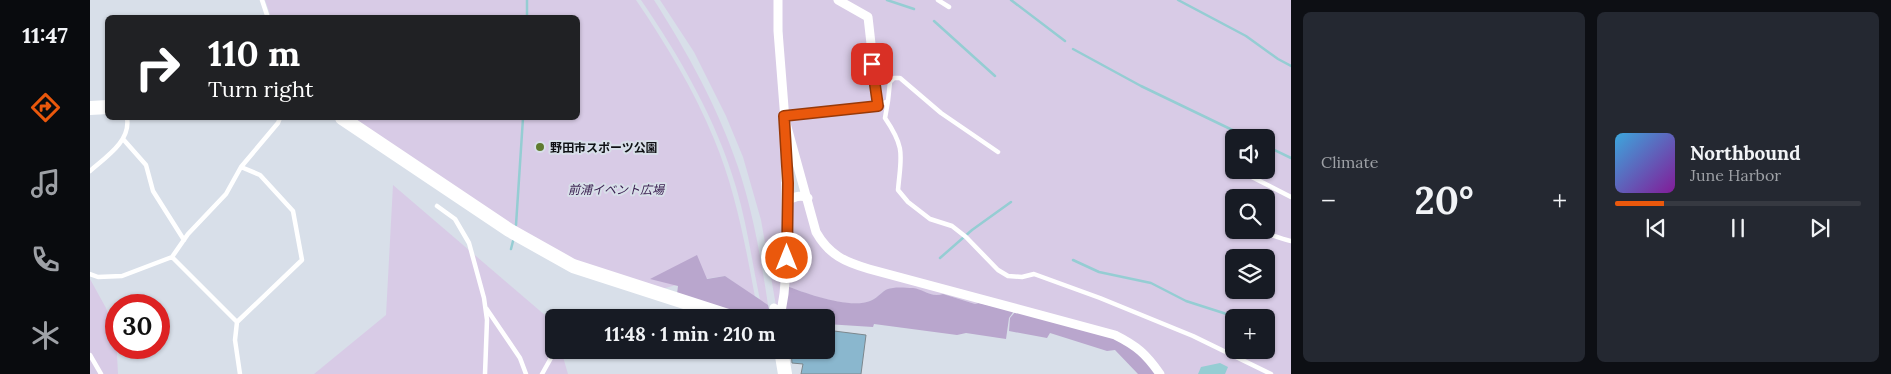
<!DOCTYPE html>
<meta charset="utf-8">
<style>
body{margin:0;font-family:Lora,"Noto Sans JP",serif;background:#242831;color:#f1f3f6;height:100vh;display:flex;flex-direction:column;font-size:19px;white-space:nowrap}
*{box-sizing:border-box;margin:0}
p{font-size:16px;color:#9ea1a6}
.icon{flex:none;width:28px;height:28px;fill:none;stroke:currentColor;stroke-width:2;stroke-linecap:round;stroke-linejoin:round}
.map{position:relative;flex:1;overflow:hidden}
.drawer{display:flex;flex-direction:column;gap:12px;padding:12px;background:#0d0f14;width:600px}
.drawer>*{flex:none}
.top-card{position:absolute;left:15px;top:15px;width:475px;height:105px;border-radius:8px;box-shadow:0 1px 4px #0004;background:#202124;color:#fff;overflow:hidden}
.buttons{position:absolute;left:1135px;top:129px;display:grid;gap:10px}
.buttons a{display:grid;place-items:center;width:50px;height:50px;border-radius:8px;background:#171b24;box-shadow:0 1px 4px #0004;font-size:25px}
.speed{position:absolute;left:15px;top:294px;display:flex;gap:10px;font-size:25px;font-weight:700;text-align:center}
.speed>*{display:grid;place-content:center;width:65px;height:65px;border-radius:50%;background:#171b24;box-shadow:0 1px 4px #0004;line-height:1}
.speed .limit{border:8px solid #d22;background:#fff;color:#111}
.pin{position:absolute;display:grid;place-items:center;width:42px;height:42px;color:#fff;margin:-21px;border-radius:10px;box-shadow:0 2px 8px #0006}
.me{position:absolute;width:55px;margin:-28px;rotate:0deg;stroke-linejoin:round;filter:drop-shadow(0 0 4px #0008)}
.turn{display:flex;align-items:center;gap:18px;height:105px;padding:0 20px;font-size:22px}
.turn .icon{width:65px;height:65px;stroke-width:2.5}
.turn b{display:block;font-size:35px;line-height:42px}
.big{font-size:38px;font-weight:700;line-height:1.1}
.drawer .card{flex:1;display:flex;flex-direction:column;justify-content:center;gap:8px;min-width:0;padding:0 18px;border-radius:8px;background:#242831}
.song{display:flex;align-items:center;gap:15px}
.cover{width:60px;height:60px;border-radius:8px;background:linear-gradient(135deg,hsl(200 70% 55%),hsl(290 70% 35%))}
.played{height:5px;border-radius:2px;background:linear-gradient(90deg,#ea580c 20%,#363941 20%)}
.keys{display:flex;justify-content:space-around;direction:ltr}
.heat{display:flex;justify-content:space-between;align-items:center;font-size:28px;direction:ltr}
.drawer .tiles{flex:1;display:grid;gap:12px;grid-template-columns:repeat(2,1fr)}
.trip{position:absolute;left:455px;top:309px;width:290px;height:50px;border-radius:8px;background:#171b24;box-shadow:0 1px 4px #0004;font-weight:700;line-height:50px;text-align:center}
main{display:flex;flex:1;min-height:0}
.menu{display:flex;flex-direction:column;width:90px;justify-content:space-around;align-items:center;background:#090b0e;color:#9ea1a6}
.menu .icon{width:35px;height:35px}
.menu .current{color:#ea580c}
.menu b{font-size:22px;color:#f1f3f6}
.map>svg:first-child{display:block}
.green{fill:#d8cbe6;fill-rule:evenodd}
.forest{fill:#b9a6cd}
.water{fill:#95cdd3}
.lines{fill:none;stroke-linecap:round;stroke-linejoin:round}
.stream{stroke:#95cdd3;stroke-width:2.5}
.building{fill:#8ab7ce;stroke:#7c878d}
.lane{stroke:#fff;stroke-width:4.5}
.street{stroke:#fff;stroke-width:9}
.secondary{stroke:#fff;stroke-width:14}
.route-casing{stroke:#983908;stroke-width:12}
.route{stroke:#ea580c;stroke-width:9}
.poi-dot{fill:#5f7b2f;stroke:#d8dfe9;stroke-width:2}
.labels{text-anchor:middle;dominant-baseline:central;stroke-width:4;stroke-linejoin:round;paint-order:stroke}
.poi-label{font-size:12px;font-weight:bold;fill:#0e1013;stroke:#d8dfe9;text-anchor:start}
.park-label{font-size:12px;font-style:italic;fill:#381d4e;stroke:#d8dfe9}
</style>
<main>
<nav class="menu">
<b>11:47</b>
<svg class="icon current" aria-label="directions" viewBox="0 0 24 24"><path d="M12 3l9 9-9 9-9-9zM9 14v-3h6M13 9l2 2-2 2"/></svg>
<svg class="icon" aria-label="music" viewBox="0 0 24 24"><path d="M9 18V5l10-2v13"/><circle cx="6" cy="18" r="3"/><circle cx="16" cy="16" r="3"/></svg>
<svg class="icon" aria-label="phone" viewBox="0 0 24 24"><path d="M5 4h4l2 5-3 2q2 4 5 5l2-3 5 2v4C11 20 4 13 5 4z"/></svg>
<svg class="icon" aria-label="climate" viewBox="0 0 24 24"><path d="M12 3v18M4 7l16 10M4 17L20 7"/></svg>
</nav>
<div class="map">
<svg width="1201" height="374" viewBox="0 0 1201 374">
<rect width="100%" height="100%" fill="#d8dfe9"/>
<!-- green -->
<path class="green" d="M175 0H546C576 44 604 90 624 139 645 189 655 243 665 297L635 276 600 281 572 289 549 284 478 257 429 229 261 118H488V18L181 17Z
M551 0H564C597 52 628 107 648 167 663 212 671 258 678 305L670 300C662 262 657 224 646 187 627 121 590 57 551 0Z
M570 0H686L695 162V227L688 317 671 220 653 157 636 116 604 52Z
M691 0H743L776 18 785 103 696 113Z
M753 0H1201V374H1072L1055 349 756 259 731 237 697 121 700 118 790 109 782 23ZM1144 138H1176V170H1144ZM1144 198H1176V230H1144ZM1144 258H1176V290H1144ZM1144 318H1176V350H1144Z
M303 185 463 322 464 350H471L478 374H224L296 315Z
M714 199 733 249 889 303 885 304 853 294C841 298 833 289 823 289 817 288 809 288 803 288 793 288 789 298 780 301 760 310 717 294 697 286L700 204Z
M0 279 16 308 26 335 28 374H0Z"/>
<!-- forest -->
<path class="forest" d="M607 255 617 279 635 276 678 305 681 317H657L587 294 588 286 560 279Z
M697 286C717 294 760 309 780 301 789 298 793 288 803 288 809 287 817 288 823 288 833 289 841 298 853 294L885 304 889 303 924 311 919 318 916 339 876 333 867 335 784 324 783 327 736 324V318H693Z
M926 311 1015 334 1051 353 1066 374H1048L1025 350 1017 351 960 333 957 338 919 331 920 318Z"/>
<!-- water -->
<path class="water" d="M1130 363 1138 367 1135 374H1108L1111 367Z"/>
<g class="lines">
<!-- stream -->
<path class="stream" d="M797 0 824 9
M921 0 975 41
M1088 0 1156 36 1188 59 1201 66
M437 18V0
M844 21 905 76
M983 49 1051 86 1159 138
M1176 146 1201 158
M426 225 433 118
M421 249 423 241
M850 258 882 230 921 202
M983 260 1009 272 1061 283 1096 301 1149 318"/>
</g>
<!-- building -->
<path class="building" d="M736 330 776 335 771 374H711L713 364 702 363 701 350H736Z"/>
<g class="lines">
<!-- lane -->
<path class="lane" d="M172 0 178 18
M848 0 859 7
M798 101 795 118C816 149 811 155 808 190L818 202 840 219 862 226 876 237 908 270 918 276 932 277 944 274 1010 298 1103 336 1181 374
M788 106 798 101 800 82 804 78H810L851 113 908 152
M33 139 56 165 63 191 94 240
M0 171C16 157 41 141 37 118
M1154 173 1201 197
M347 206 365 219 379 243 394 298 397 320 395 374
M1152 236C1164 226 1187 238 1201 241
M82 257 147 322 145 340 150 374
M0 274 8 277 32 276 82 257 98 234 136 194 151 167 188 123 190 118
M396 308 430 358 436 374
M147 322 212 260 203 211 170 175 151 167
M0 355 11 374
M452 374 461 358"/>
<!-- street -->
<path class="street" d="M688 0V31L695 120
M694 116 726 232C739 255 755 262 779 269L1025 335C1047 346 1056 354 1070 374
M694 116 788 106 778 17 748 0
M697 202C702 197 711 194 718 198
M684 308 686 318
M690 318 694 294 697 258 695 132"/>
<!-- secondary -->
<path class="secondary" d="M0 108 18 107
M252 118 419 230 483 266 644 318
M691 350 695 374"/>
</g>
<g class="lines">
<defs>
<path id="route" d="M697 258 698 183 694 116 788 106 782 64"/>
</defs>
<!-- route casing -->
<use href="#route" class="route-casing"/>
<!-- route -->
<use href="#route" class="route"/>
</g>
<!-- markers -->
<circle class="poi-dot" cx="450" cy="147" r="5"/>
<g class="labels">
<!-- poi labels -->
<g class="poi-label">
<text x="460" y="147">野田市スポーツ公園</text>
</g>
<!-- park labels -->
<g class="park-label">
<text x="526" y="189">前浦イベント広場</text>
</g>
</g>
</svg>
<div class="buttons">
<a><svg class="icon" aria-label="sound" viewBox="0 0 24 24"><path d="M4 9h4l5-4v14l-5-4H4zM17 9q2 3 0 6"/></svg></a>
<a><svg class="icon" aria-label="search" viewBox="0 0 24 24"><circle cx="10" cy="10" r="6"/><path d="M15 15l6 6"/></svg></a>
<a><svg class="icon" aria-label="layers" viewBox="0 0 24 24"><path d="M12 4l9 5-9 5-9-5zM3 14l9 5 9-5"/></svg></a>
<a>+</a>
</div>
<div class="speed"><div class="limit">30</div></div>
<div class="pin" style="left:782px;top:64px;background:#d93025"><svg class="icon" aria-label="arrive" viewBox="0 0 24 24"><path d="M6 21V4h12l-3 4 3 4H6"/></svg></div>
<svg class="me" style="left:697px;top:258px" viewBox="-20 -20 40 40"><circle r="17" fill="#ea580c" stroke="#fff" stroke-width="3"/><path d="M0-11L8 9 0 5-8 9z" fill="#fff"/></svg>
<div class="trip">11:48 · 1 min · 210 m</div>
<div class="top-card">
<div class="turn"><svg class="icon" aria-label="right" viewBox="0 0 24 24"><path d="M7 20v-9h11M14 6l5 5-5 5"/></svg><div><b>110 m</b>Turn right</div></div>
</div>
</div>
<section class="drawer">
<div class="tiles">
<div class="card"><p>Climate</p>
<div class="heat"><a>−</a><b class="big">20°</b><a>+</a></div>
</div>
<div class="card">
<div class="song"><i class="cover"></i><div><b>Northbound</b><p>June Harbor</p></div></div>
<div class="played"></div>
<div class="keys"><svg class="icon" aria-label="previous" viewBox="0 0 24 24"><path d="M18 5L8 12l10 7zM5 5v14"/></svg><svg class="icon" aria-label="pause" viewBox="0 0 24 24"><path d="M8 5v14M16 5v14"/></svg><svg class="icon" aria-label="next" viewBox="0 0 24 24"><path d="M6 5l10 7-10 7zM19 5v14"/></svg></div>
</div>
</div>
</section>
</main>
